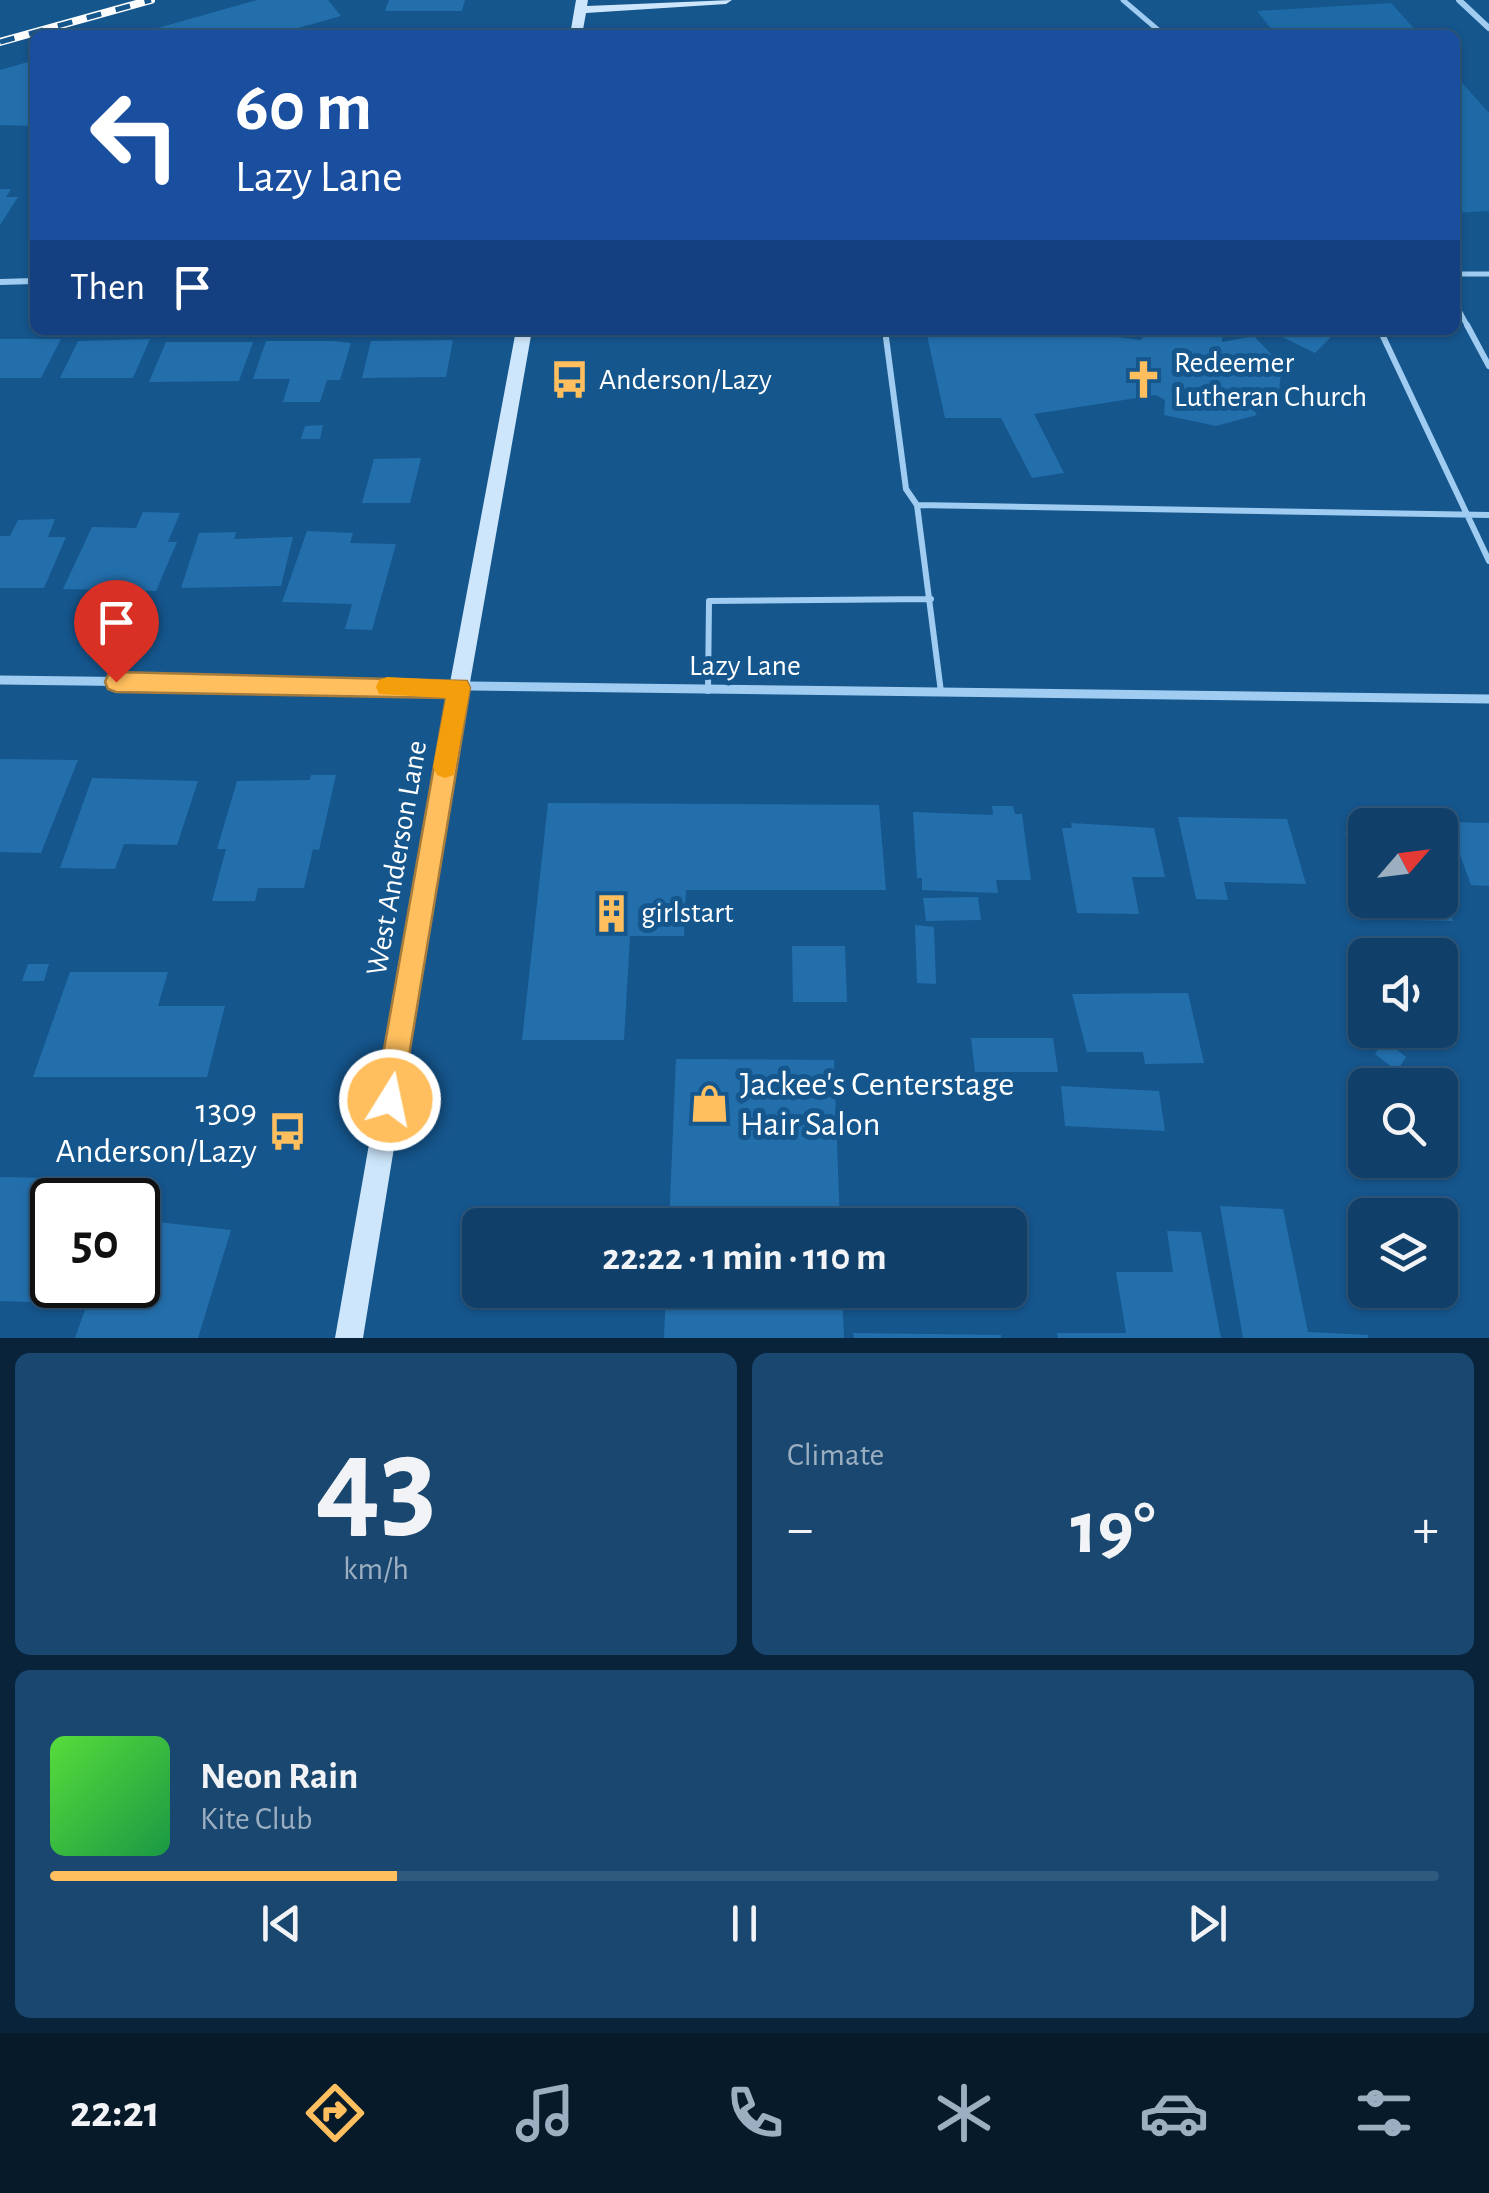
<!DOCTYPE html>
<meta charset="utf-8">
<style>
body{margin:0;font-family:"Alegreya Sans",sans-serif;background:#194770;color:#f1f3f6;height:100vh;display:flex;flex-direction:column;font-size:38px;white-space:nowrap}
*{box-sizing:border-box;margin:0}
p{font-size:32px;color:#9cafc1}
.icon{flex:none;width:55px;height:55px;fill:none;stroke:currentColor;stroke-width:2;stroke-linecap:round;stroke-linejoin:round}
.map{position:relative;height:1338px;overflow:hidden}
.drawer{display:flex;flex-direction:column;gap:15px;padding:15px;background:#09233a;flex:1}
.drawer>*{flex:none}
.banner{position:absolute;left:30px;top:30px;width:1430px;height:305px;border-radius:15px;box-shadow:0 2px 8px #0004,0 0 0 2px #30597e;background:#1a4fa0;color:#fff;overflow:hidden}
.needle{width:65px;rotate:62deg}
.tools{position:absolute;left:1348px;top:808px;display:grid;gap:20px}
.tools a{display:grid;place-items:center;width:110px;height:110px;border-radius:15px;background:#10406a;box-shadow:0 2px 8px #0004,0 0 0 2px #30597e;font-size:50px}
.speed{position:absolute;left:30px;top:1178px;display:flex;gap:20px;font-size:50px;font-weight:700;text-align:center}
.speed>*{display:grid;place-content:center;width:130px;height:130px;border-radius:50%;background:#10406a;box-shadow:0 2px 8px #0004,0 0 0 2px #30597e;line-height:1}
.speed .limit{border:5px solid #111;border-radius:15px;background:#fff;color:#111}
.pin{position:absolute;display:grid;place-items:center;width:85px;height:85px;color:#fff;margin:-102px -42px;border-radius:50% 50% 50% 0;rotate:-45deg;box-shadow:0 0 10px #0007}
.pin .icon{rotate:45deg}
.me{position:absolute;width:110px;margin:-55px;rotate:10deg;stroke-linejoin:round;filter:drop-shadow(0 0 8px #0008)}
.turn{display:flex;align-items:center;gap:35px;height:210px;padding:0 40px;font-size:45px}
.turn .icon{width:130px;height:130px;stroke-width:2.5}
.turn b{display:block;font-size:70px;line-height:85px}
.then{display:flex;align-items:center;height:95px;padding:0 40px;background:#0003;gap:20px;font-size:38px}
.big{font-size:75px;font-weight:600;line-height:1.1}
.drawer .widget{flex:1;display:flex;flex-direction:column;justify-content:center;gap:15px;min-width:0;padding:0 35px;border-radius:15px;background:#194770}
.drawer .dial{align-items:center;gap:0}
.dial b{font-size:130px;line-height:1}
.song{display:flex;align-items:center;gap:30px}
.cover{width:120px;height:120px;border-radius:15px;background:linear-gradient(135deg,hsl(110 70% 55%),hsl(140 70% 35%))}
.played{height:10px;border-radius:5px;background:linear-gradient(90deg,#ffbf5e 25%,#30597e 25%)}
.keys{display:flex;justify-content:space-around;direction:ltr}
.heat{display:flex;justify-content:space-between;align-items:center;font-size:55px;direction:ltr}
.drawer .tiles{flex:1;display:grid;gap:15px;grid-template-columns:1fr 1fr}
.widget:last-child{grid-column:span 2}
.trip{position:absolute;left:462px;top:1208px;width:565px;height:100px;border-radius:15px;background:#10406a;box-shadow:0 2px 8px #0004,0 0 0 2px #30597e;font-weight:600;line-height:100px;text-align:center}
.dock{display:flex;height:160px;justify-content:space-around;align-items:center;background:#061a2a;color:#9cafc1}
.dock .icon{width:70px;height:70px}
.dock .selected{color:#ffbf5e}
.dock b{font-size:45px;color:#f1f3f6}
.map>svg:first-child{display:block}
.green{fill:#1d6aa6}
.building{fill:#236fac}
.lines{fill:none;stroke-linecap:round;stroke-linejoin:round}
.lane-far1{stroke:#9fccf0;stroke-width:5}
.lane{stroke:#9fccf0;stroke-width:6}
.street-far1{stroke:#9fccf0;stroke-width:6}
.street{stroke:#9fccf0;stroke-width:9}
.secondary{fill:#cde6fb;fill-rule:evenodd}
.rail-casing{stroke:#fff;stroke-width:8}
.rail{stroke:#15568d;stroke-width:5;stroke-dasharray:15;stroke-linecap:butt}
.route{fill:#ffbf5e;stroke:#a67c3d;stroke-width:2.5}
.slow{fill:#f59e0b}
.labels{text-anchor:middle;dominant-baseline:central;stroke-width:10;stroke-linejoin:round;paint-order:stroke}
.poi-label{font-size:30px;fill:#fff;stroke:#15568d;text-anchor:start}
.street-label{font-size:30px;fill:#fff;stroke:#15568d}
.near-poi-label{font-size:35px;fill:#fff;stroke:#15568d;text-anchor:start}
</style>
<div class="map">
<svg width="1489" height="1338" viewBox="0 0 1489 1338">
<rect width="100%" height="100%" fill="#15568d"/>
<!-- green -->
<path class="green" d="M1391 3 1420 35H1276L1257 11Z
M1455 75 1489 113V211L1455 213Z"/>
<!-- building -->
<path class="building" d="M257 0H328L341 16 273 35H133Z
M389 0H465L462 11H385Z
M35 60V126L0 125V70Z
M0 189H11L6 197H18L0 225Z
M931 330H1067L1140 340 1145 336 1140 330H1222V342L1254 336 1282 366 1278 399 1251 395 1246 399 1257 415 1216 426 1164 415 1165 400 1156 395 1034 414 1064 473 1032 478 1001 418H945L927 335H932Z
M1268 330H1325L1334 334 1315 353Z
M0 339H61L41 378H0Z
M150 339 133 378H60L78 341Z
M453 340 446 377 362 378 371 341Z
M266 341H333L351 343 340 380H327L320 402H283L290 379H253Z
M166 342H253L239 381 149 382Z
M323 425 320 439H301L305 426Z
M421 458 410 503H362L374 459Z
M143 512 180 513 168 542H177L156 591 63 589 92 527 136 528Z
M55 519 48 537H66L44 588H0V536H10L18 520Z
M307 531 353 533 350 543 396 544 372 630 345 629 352 604 282 602Z
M236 532 234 539 293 537 281 586 181 588 199 533Z
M0 759 78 760 41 853 0 852Z
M311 775H336L319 850 313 849 304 888H258L255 901H212L226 849H217L237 781 310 780Z
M92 778 198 781 177 845 124 844 115 869 60 868Z
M548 803 879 805 886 890H686L684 936H630L624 1040H522Z
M992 806H1013L1015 814H1022L1031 880H996L998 893 922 890V878H917L913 812 993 815Z
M1178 817 1287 819 1306 884 1224 882 1228 900 1196 899Z
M1448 822 1489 823V886L1471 885Z
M1071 823 1154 828 1165 877H1132L1139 914 1077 913 1062 828H1072Z
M1345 832H1365V895L1364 896Z
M1441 883 1453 921 1371 919 1365 900H1440Z
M978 897 981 920 926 921 923 898Z
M915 925 934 927 936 984 917 983Z
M792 946H845L847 1002H793Z
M28 964H49L44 981H22Z
M70 972H168L158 1006H225L207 1077H33Z
M1188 993 1204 1063 1145 1064 1143 1052H1087L1072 994Z
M971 1038H1053L1058 1072H975Z
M1384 1039 1406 1057 1397 1071 1375 1054Z
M676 1059 834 1060 840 1225H669Z
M1061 1086 1159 1091 1165 1131 1065 1126Z
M0 1177 101 1179 95 1200H52V1285H67L61 1303 0 1301Z
M1220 1206 1283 1209 1308 1332 1368 1335V1338H1243Z
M157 1222 231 1230 198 1338H75L89 1298 129 1302Z
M1167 1231 1201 1232 1221 1338H1058L1057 1333H1126L1116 1272H1173Z
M666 1290H842L844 1338H664Z
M853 1333 1001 1335V1338H854Z"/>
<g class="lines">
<!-- lane-far1 -->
<path class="lane-far1" d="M1123 0 1164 35
M1455 274H1489
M1455 303 1468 327"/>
<!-- lane -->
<path class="lane" d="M1467 325 1489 366
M885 330 906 489 917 505 941 692
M1380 330 1489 561
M917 505 1489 515
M708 691 709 601 931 599"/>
<!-- street-far1 -->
<path class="street-far1" d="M1459 0 1489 28
M0 282 35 281"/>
<!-- street -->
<path class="street" d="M0 680 1489 699"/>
<!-- secondary -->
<path class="secondary" d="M576 0H588L587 6 732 0 726 4 586 13 582 35H570Z
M516 330H532L469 688 363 1338H335L449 688Z"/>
<defs>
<path id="rail" d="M0 42 151 0"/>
</defs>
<!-- rail casing -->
<use href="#rail" class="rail-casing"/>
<!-- rail -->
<use href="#rail" class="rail"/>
</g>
<!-- route -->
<path class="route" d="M116 672 467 681 470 688 400 1110 390 1114 380 1110 375 1100 446 698 116 692 108 689 105 682 108 675Z"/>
<!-- slow -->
<path class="slow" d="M387 677 467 681 470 688 454 775 445 778 437 775 433 767 446 698 379 694 376 687 379 680Z"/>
<!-- icons -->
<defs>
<symbol id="bus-bare" viewBox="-9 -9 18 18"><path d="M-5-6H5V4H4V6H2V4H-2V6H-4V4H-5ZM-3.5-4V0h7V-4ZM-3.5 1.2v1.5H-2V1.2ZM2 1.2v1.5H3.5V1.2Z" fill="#ffbf5e" stroke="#15568d" stroke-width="2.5" paint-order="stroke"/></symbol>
<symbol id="church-bare" viewBox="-9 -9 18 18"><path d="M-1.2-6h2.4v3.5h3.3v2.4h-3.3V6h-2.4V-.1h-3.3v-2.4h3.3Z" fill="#ffbf5e" stroke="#15568d" stroke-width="2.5" paint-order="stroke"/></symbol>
<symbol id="building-bare" viewBox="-9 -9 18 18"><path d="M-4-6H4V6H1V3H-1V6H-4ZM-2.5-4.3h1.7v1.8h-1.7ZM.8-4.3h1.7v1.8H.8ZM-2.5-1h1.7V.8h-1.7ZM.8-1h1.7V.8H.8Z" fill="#ffbf5e" stroke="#15568d" stroke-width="2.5" paint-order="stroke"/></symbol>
<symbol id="shop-bare" viewBox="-9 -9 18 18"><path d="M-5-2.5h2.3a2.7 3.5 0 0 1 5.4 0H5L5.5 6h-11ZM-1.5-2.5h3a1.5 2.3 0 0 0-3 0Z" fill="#ffbf5e" stroke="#15568d" stroke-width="2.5" paint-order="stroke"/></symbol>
</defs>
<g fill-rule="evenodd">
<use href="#bus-bare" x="542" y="352" width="55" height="55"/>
<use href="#church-bare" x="1116" y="352" width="55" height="55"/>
<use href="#building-bare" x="584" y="886" width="55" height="55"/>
<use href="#shop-bare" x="682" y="1076" width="55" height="55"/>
<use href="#bus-bare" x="260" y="1104" width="55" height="55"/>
</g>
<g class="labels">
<!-- poi labels -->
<g class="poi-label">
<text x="1174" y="363">Redeemer<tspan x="1174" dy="34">Lutheran Church</tspan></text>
<text x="599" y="380">Anderson/Lazy</text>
<text x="641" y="913">girlstart</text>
</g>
<!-- street labels -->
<g class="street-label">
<text x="745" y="666">Lazy Lane</text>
<text transform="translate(397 858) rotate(-80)">West Anderson Lane</text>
</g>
<!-- near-poi labels -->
<g class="near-poi-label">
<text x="740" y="1084">Jackee's Centerstage<tspan x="740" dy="40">Hair Salon</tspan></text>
<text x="257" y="1111" text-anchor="end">1309<tspan x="257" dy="40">Anderson/Lazy</tspan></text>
</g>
</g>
</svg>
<div class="tools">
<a><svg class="needle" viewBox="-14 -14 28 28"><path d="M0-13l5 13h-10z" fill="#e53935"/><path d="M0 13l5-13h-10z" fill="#9cafc1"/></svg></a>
<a><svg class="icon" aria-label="sound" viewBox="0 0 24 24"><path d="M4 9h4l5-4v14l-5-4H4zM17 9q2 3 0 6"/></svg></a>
<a><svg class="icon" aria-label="search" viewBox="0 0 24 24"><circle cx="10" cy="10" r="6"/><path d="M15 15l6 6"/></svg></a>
<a><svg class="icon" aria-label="layers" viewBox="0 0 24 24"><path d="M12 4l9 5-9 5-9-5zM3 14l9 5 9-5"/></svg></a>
</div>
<div class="speed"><div class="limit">50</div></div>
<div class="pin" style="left:116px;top:682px;background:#d93025"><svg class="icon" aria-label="arrive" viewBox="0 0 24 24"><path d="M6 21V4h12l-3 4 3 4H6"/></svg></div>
<svg class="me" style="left:390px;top:1100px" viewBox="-20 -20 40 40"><circle r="17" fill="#ffbf5e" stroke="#fff" stroke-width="3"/><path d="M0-11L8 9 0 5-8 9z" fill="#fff"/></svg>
<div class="trip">22:22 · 1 min · 110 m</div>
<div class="banner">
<div class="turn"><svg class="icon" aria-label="left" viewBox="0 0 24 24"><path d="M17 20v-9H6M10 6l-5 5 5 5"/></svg><div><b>60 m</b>Lazy Lane</div></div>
<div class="then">Then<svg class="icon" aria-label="arrive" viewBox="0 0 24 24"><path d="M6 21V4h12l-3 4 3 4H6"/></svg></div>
</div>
</div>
<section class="drawer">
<div class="tiles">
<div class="widget dial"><b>43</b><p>km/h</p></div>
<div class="widget"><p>Climate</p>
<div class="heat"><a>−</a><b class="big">19°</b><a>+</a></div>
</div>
<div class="widget">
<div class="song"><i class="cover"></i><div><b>Neon Rain</b><p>Kite Club</p></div></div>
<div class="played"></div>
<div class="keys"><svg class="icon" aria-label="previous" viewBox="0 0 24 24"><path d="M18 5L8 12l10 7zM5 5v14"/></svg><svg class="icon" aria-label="pause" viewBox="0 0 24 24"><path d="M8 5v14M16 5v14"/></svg><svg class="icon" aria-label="next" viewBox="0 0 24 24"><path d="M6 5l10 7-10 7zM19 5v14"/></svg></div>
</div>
</div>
</section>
<nav class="dock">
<b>22:21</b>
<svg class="icon selected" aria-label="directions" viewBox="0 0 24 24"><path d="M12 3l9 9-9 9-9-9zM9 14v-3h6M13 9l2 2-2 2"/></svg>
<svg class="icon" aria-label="music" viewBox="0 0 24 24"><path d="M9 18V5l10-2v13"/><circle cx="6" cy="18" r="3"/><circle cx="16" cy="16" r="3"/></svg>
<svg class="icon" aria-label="phone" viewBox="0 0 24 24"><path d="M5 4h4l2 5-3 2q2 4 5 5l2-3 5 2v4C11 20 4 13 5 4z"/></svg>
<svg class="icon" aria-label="climate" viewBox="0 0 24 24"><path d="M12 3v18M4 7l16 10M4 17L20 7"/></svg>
<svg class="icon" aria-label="car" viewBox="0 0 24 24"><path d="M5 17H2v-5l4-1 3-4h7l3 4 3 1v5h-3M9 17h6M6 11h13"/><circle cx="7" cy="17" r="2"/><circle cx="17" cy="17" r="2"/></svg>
<svg class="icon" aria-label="filters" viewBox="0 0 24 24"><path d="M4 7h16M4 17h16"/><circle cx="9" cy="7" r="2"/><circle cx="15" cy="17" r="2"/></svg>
</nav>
